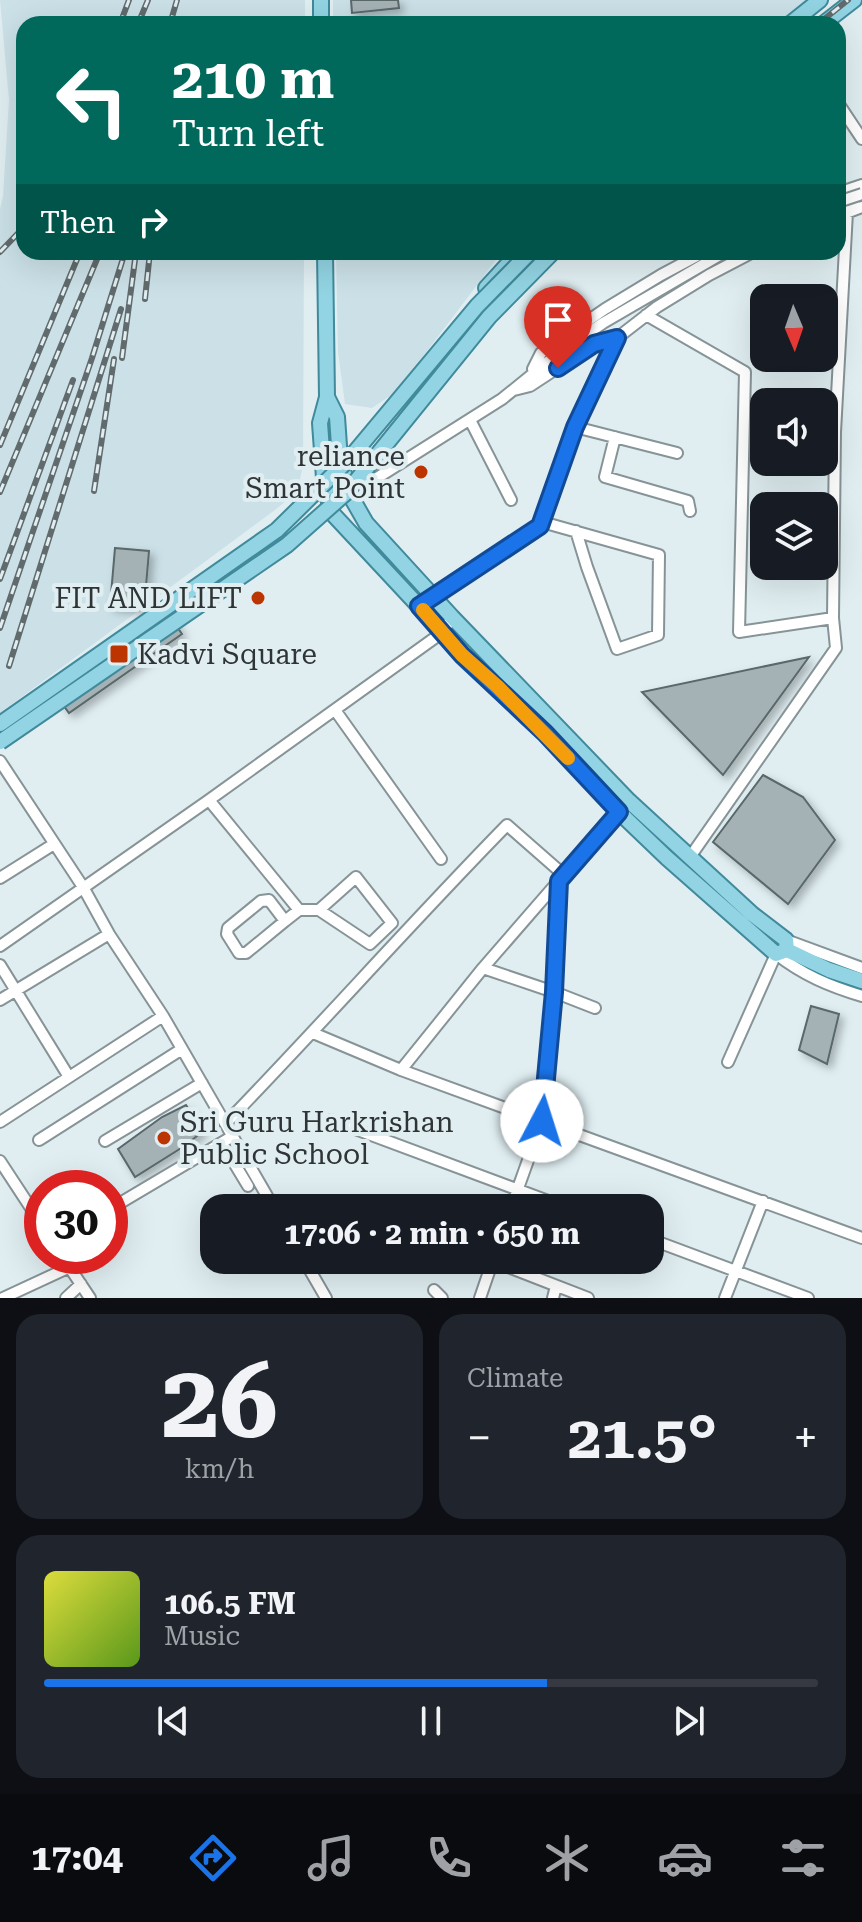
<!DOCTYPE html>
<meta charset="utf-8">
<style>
body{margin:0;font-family:"Roboto Serif",serif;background:#20242c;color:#f1f3f6;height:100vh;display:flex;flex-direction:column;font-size:30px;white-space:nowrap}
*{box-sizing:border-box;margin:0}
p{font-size:26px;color:#9ea1a6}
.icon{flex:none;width:44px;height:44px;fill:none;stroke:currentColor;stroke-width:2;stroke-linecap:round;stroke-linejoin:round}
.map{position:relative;height:1298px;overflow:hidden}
.panel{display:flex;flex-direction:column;gap:16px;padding:16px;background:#0d0f14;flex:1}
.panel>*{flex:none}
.top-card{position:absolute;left:16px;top:16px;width:830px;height:244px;border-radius:24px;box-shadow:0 8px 32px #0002;background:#00695c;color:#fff;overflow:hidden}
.needle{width:52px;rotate:178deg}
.controls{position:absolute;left:750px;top:284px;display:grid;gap:16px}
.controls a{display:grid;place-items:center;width:88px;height:88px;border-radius:16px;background:#171b24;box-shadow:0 8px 32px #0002;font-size:40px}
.speed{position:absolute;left:24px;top:1170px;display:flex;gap:16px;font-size:40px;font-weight:700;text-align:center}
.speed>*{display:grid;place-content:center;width:104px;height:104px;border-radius:50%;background:#171b24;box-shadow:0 8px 32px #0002;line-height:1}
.speed .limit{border:12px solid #d22;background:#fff;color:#111}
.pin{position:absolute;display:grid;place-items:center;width:68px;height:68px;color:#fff;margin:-82px -34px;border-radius:50% 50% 50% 0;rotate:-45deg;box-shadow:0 0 8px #0007}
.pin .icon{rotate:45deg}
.me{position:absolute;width:88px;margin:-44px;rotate:5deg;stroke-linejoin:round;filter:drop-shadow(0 0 6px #0008)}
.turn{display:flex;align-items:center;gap:28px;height:168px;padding:0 24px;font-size:36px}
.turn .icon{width:104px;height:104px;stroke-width:2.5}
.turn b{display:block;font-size:56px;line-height:68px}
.then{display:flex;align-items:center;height:76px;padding:0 24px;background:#0003;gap:16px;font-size:30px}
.big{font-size:60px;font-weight:700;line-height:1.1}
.panel .card{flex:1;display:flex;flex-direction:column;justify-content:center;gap:12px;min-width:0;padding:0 28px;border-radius:24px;background:#20242c}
.panel .dial{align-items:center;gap:0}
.dial b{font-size:104px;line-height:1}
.song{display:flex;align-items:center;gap:24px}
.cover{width:96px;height:96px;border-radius:12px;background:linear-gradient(135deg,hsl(60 70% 55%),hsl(90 70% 35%))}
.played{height:8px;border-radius:4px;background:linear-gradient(90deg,#1a73e8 65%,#363941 65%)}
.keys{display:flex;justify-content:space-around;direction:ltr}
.heat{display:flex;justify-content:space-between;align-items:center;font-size:44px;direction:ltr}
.panel .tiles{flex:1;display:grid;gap:16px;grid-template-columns:1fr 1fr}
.card:last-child{grid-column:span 2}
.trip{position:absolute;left:200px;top:1194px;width:464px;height:80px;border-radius:24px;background:#171b24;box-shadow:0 8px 32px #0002;font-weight:700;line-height:80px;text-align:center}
.dock{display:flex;height:128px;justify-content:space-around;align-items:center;background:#090b0e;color:#9ea1a6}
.dock .icon{width:56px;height:56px}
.dock .active{color:#1a73e8}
.dock b{font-size:36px;color:#f1f3f6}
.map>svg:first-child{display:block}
.built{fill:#cbe1e7}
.building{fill:#a4b1b5;stroke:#5a676a;stroke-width:2;filter:url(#shadow)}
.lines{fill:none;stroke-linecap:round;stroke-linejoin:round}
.minor-casing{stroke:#879497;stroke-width:14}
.major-casing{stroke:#408a9b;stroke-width:18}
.minor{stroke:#fff;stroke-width:10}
.major{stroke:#92d4e3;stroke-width:14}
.rail-casing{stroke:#616a6c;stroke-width:6}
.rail{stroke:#e0eef2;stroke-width:3;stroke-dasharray:9;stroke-linecap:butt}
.minor-bridge-casing{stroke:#879497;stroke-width:14;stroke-linecap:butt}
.major-bridge-casing{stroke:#408a9b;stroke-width:18;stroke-linecap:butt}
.minor-bridge{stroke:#fff;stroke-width:10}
.major-bridge{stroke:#92d4e3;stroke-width:14}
.route-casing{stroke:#114b97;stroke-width:20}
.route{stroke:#1a73e8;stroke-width:14}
.slow{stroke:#f59e0b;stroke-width:14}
.poi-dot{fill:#bc3400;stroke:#e0eef2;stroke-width:3}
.labels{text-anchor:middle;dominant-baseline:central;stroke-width:8;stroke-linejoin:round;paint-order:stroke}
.poi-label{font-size:28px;fill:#2f3536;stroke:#e0eef2;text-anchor:end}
</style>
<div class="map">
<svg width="862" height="1298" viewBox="0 0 862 1298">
<defs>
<filter id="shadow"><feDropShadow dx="4.5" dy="4.5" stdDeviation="4" flood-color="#0004"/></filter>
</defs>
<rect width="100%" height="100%" fill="#e0eef2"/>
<!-- built -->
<path class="built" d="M0 0H305V24H24V252H304L303 466 297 492 275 510 0 713V209L3 196 9 100Z
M333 0H814L783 24H333Z
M336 252H502L396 392 372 408 345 404 338 352Z"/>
<!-- building -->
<path class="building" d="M351 0H398L399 8 352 13Z
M115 548 149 551 144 609 110 606Z
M161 604 182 634 69 713 48 684Z
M809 657 723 775 642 692Z
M763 775 803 797 835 840 788 904 713 842Z
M811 1006 839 1014 827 1064 799 1050Z
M186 1105 203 1131 186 1145 135 1177 118 1149 162 1117Z"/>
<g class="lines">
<defs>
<path id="minor" d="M838 103 862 139
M838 193 862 185
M838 216 862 207
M646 315 745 372 739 632 833 618
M533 369 541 353 605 309 661 275 704 252
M514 390 530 386 594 344 617 338 657 307 709 275 753 252
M470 420 511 500
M575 427 677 453
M615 437 605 477 688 501 690 511
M350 495 502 399 560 352 603 323 725 252
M542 522 659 555 658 635 617 649 587 567 576 531
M419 606 540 526 575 427 617 338
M335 710 441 859
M0 761 83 887 109 934 163 1016 274 1208
M209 800 299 910
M622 808 483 968 401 1070 862 1238
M690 857 836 648 833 618 835 432 847 212 862 189
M0 878 54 844
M285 921 246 953H239L227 934 228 928 261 901 269 900 285 921 299 910H319L356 877 392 923 370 944 319 910
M786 940 862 968
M0 946 209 800 443 632 452 617
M0 965 69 1077
M483 968 554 992 595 1008
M0 1000 109 934
M313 1033 401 1070
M728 1062 776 954C803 975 829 986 862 996
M331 1120 567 1208
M0 1122 163 1016
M226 1123C321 1025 411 923 507 825L564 875
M39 1140 182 1049
M105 1141 202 1083
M222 1143 248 1186
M0 1161 42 1225
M511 1208 542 1121 554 992 559 881
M110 1209 233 1136
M650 1239 808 1298
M62 1256 90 1298
M304 1260 326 1298
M490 1260 588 1298
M434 1290 442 1298
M3 1298 70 1267
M66 1298 81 1284
M480 1298 493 1260
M553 1298 556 1286
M725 1298 763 1201"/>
<path id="major" d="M321 0V24
M790 24 820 0
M823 24 854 0
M325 252 327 397 320 423 324 478 331 512 443 632 462 655 545 733 619 812 667 858 776 954 787 950 829 970 862 981
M486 288 519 252
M327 397 337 417 340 460 350 495 366 523 452 617 629 801 752 914 786 940 787 950"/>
</defs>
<!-- minor casing -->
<use href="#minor" class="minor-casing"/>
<!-- major casing -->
<use href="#major" class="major-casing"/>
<!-- minor -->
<use href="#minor" class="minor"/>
<!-- major -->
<use href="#major" class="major"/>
<defs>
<path id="rail" d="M120 24 129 0
M138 24 148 0
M170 24 177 0
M818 24 848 0
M0 252 24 227
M145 299 150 252
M122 358 136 252
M0 445 80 252
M94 491 114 359
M0 492 100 252
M0 579 73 380
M0 628 92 358 125 252
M9 666 121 309
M0 739 302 528 351 479 460 343 514 284 547 252"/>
</defs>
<!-- rail casing -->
<use href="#rail" class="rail-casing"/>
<!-- rail -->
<use href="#rail" class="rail"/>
<defs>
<path id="minor-bridge" d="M838 202 862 194"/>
<path id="major-bridge" d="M0 724 277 530 350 458 477 306 530 252
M0 742 287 545 348 491 489 317 553 252"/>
</defs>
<!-- minor-bridge casing -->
<use href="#minor-bridge" class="minor-bridge-casing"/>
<!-- major-bridge casing -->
<use href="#major-bridge" class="major-bridge-casing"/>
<!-- minor-bridge -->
<use href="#minor-bridge" class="minor-bridge"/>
<!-- major-bridge -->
<use href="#major-bridge" class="major-bridge"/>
</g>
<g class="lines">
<defs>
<path id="route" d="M542 1121 554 992 559 881 619 812 545 733 462 655 419 606 540 526 575 427 617 338 594 344 558 368"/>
</defs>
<!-- route casing -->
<use href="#route" class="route-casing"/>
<!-- route -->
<use href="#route" class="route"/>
<!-- slow -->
<path class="slow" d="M423 610 462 655 498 687 568 758"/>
</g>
<!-- markers -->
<g class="poi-dot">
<circle cx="421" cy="472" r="8"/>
<circle cx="258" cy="598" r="8"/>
<rect x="109" y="644" width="20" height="20" rx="4"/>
<circle cx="164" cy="1138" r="8"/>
</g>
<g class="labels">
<!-- poi labels -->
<g class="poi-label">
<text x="405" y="456">reliance<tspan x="405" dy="32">Smart Point</tspan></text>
<text x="242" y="598">FIT AND LIFT</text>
<text x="137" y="654" text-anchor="start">Kadvi Square</text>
<text x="180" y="1122" text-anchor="start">Sri Guru Harkrishan<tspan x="180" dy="32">Public School</tspan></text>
</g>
</g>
</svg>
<div class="controls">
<a><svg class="needle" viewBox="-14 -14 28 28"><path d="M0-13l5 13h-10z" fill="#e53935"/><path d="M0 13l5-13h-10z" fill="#9ea1a6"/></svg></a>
<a><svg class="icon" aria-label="sound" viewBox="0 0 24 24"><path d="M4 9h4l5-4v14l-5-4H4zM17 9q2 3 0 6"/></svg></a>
<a><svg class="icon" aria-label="layers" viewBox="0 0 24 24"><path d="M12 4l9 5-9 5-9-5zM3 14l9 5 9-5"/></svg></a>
</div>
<div class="speed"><div class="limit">30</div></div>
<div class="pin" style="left:558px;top:368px;background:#d93025"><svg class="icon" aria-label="arrive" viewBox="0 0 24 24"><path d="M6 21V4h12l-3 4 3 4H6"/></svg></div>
<svg class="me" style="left:542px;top:1121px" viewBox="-20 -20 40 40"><circle r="19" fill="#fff"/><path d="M0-13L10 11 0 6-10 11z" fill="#1a73e8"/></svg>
<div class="trip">17:06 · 2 min · 650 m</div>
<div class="top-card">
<div class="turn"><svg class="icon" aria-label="left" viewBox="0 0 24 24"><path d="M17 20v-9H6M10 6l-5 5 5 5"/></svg><div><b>210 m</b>Turn left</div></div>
<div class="then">Then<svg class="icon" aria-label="right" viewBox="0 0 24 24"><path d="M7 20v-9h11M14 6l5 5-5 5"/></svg></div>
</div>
</div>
<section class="panel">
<div class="tiles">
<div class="card dial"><b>26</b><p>km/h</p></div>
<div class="card"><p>Climate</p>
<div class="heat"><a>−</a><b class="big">21.5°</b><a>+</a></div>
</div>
<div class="card">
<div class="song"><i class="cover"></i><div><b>106.5 FM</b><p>Music</p></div></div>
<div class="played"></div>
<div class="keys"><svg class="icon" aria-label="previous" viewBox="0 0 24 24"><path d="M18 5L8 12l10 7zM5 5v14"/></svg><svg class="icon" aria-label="pause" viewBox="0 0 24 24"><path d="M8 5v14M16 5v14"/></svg><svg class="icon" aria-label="next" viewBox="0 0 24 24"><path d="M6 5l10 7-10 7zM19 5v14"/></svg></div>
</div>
</div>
</section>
<nav class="dock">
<b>17:04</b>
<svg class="icon active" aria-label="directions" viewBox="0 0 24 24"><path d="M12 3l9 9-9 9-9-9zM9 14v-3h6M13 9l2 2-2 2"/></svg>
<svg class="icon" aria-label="music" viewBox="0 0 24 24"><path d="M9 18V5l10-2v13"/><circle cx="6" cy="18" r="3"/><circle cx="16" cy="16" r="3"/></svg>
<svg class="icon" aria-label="phone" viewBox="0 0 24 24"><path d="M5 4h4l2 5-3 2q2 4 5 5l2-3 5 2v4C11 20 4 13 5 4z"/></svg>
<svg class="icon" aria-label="climate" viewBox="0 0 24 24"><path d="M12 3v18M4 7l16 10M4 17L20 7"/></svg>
<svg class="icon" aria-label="car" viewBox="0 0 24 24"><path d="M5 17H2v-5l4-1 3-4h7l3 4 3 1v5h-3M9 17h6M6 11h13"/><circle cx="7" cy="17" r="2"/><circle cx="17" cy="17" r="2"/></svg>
<svg class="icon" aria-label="filters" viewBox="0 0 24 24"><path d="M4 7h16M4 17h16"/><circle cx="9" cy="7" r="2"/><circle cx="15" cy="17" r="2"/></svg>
</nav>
